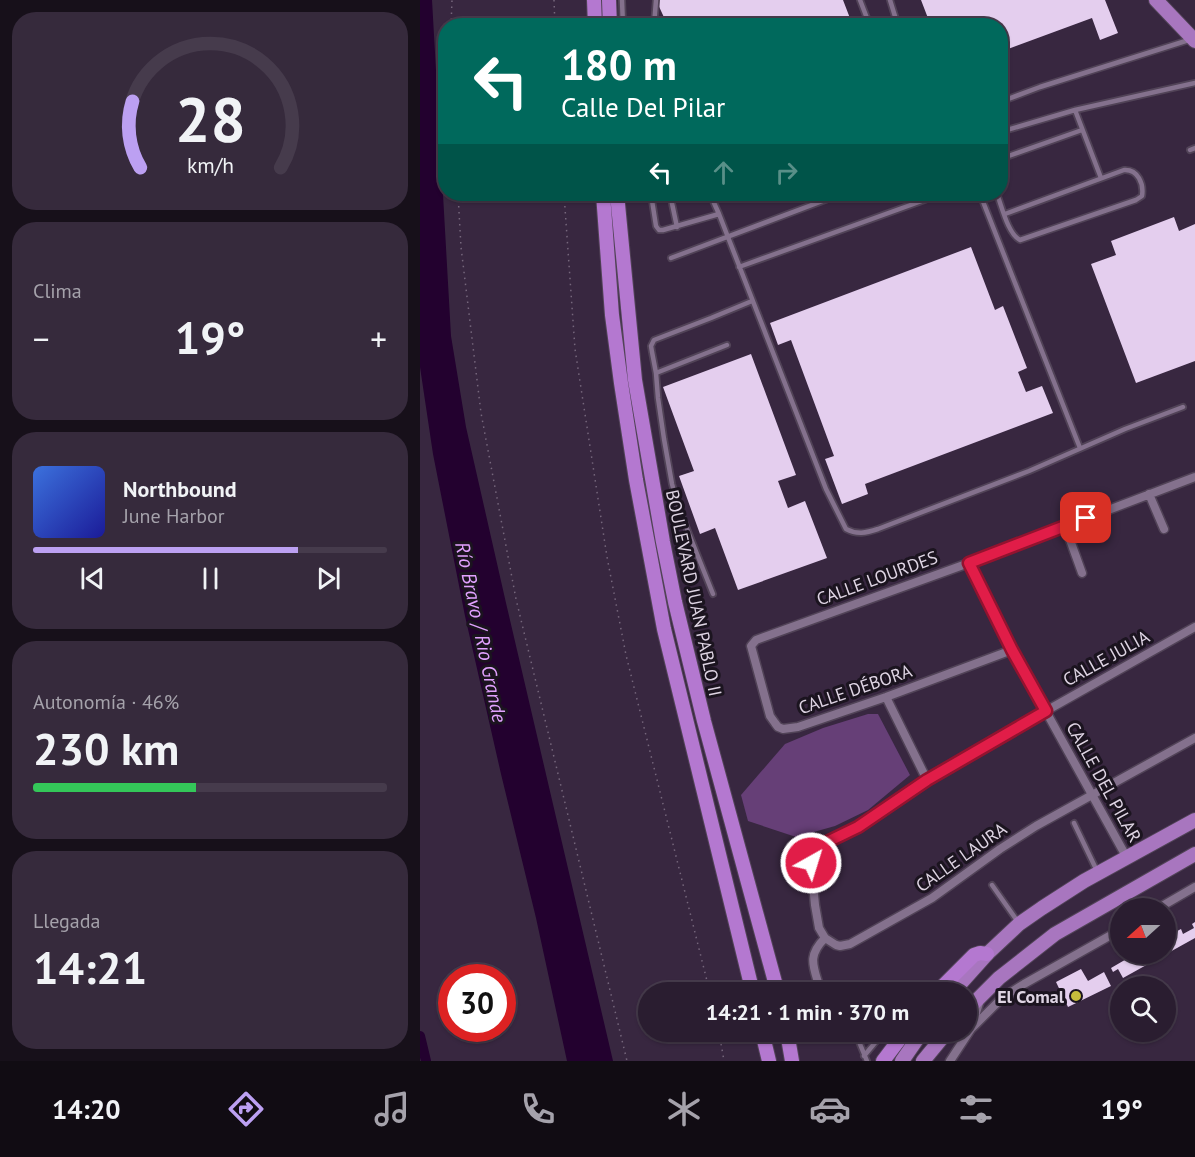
<!DOCTYPE html>
<html lang="es">
<meta charset="utf-8">
<style>
body{margin:0;font-family:"PT Sans",sans-serif;background:#362a3c;color:#f1f3f6;height:100vh;display:flex;flex-direction:column;font-size:22px;white-space:nowrap}
*{box-sizing:border-box;margin:0}
p{font-size:20px;color:#a5a2ab}
.icon{flex:none;width:33px;height:33px;fill:none;stroke:currentColor;stroke-width:2;stroke-linecap:round;stroke-linejoin:round}
.map{position:relative;flex:1;overflow:hidden}
.details{display:flex;flex-direction:column;gap:12px;padding:12px;background:#17101a;width:420px}
.details>*{flex:none}
.banner{position:absolute;left:18px;top:18px;width:570px;height:183px;border-radius:24px;box-shadow:0 2px 4px #0004,0 0 0 2px #463b4c;background:#00695c;color:#fff;overflow:hidden}
.needle{width:39px;rotate:249deg}
.tools{position:absolute;left:690px;top:898px;display:grid;gap:12px}
.tools a{display:grid;place-items:center;width:66px;height:66px;border-radius:50%;background:#2a1d30;box-shadow:0 2px 4px #0004,0 0 0 2px #463b4c;font-size:30px}
.speed{position:absolute;left:18px;top:964px;display:flex;gap:12px;font-size:30px;font-weight:700;text-align:center}
.speed>*{display:grid;place-content:center;width:78px;height:78px;border-radius:50%;background:#2a1d30;box-shadow:0 2px 4px #0004,0 0 0 2px #463b4c;line-height:1}
.speed .limit{border:9px solid #d22;background:#fff;color:#111}
.pin{position:absolute;display:grid;place-items:center;width:51px;height:51px;color:#fff;margin:-26px;border-radius:12px;box-shadow:0 3px 9px #0006}
.me{position:absolute;width:66px;margin:-33px;rotate:39deg;stroke-linejoin:round;filter:drop-shadow(0 0 4px #0008)}
.turn{display:flex;align-items:center;gap:21px;height:126px;padding:0 24px;font-size:27px}
.turn .icon{width:78px;height:78px;stroke-width:2.5}
.turn b{display:block;font-size:42px;line-height:51px}
.lanes{display:flex;align-items:center;height:57px;padding:0 24px;background:#0003;justify-content:center;gap:30px;direction:ltr}
.lanes .off{opacity:.35}
.big{font-size:45px;font-weight:800;line-height:1.1}
.details .card{flex:1;display:flex;flex-direction:column;justify-content:center;gap:9px;min-width:0;padding:0 21px;border-radius:24px;background:#362a3c}
.details .dial{align-items:center;gap:0}
.dial svg{height:156px;overflow:visible;fill:none;stroke:#463b4c;stroke-width:7;stroke-linecap:round;text-anchor:middle}
.dial text{fill:#f1f3f6;stroke:none}
.song{display:flex;align-items:center;gap:18px}
.cover{width:72px;height:72px;border-radius:9px;background:linear-gradient(135deg,hsl(220 70% 55%),hsl(240 70% 35%))}
.played{height:6px;border-radius:3px;background:linear-gradient(90deg,#bca0f2 75%,#463b4c 75%)}
.keys{display:flex;justify-content:space-around;direction:ltr}
.heat{display:flex;justify-content:space-between;align-items:center;font-size:33px;direction:ltr}
.charge{height:9px;border-radius:4px;background:linear-gradient(90deg,#34c759 46%,#463b4c 0)}
.trip{position:absolute;left:218px;top:982px;width:339px;height:60px;border-radius:30px;background:#2a1d30;box-shadow:0 2px 4px #0004,0 0 0 2px #463b4c;font-weight:800;line-height:60px;text-align:center}
.dock{display:flex;height:96px;justify-content:space-around;align-items:center;background:#110c13;color:#a5a2ab}
.dock .icon{width:42px;height:42px}
.dock .active{color:#bca0f2}
.dock b{font-size:27px;color:#f1f3f6}
main{display:flex;flex:1;min-height:0}
.map>svg:first-child{display:block}
.green{fill:#663f77}
.water{fill:#23012f}
.lines{fill:none;stroke-linecap:round;stroke-linejoin:round}
.canal{stroke:#23012f;stroke-width:10}
.building{fill:#e4ceee}
.service-casing{stroke:#514357;stroke-width:8}
.minor-casing{stroke:#514357;stroke-width:11}
.primary-casing{stroke:#514357;stroke-width:16}
.trunk-casing{stroke:#514357;stroke-width:16}
.path{stroke:#76677c;stroke-width:1.5;stroke-dasharray:1.5 4.5;stroke-linecap:butt}
.service{stroke:#84718d;stroke-width:4.5}
.minor{stroke:#84718d;stroke-width:8}
.primary{stroke:#a876bf;stroke-width:14}
.trunk{stroke:#b478d0;stroke-width:14}
.route-casing{stroke:#92132f;stroke-width:15}
.route{stroke:#e11d48;stroke-width:10}
.poi-dot{fill:#c6bc3c;stroke:#1b141f;stroke-width:2}
.labels{text-anchor:middle;dominant-baseline:central;stroke-width:6;stroke-linejoin:round;paint-order:stroke}
.street-label{font-size:18px;fill:#ded4e3;stroke:#1b141f}
.poi-label{font-size:18px;font-weight:bold;fill:#ded4e3;stroke:#1b141f;text-anchor:end}
.water-label{font-size:20px;font-style:italic;fill:#e1a1fe;stroke:#1b141f}
</style>
<main>
<section class="details">
<div class="card dial"><svg viewBox="0 0 100 80">
<path d="M14 69A42 42 0 1 1 86 69"/>
<path d="M14 69A42 42 0 0 1 10 35" stroke="#bca0f2"/>
<text x="50" y="56" font-size="32" font-weight="700">28</text>
<text x="50" y="72" font-size="11">km/h</text>
</svg></div>
<div class="card"><p>Clima</p>
<div class="heat"><a>−</a><b class="big">19°</b><a>+</a></div>
</div>
<div class="card">
<div class="song"><i class="cover"></i><div><b>Northbound</b><p>June Harbor</p></div></div>
<div class="played"></div>
<div class="keys"><svg class="icon" aria-label="previous" viewBox="0 0 24 24"><path d="M18 5L8 12l10 7zM5 5v14"/></svg><svg class="icon" aria-label="pause" viewBox="0 0 24 24"><path d="M8 5v14M16 5v14"/></svg><svg class="icon" aria-label="next" viewBox="0 0 24 24"><path d="M6 5l10 7-10 7zM19 5v14"/></svg></div>
</div>
<div class="card"><p>Autonomía · 46%</p><b class="big">230 km</b><div class="charge"></div></div>
<div class="card"><p>Llegada</p><b class="big">14:21</b></div>
</section>
<div class="map">
<svg width="775" height="1061" viewBox="0 0 775 1061">
<rect width="100%" height="100%" fill="#382740"/>
<!-- green -->
<path class="green" d="M448 714H458L490 775 448 810 415 826 376 837 328 821 321 795 365 744 403 728Z"/>
<!-- water -->
<path class="water" d="M0 0H12L31 336 46 427 86 603 193 1061H147L116 918 81 774 45 616 13 454 0 367Z"/>
<g class="lines">
<!-- canal -->
<path class="canal" d="M0 1036 6 1061"/>
</g>
<!-- building -->
<path class="building" d="M236 0H423L433 26H248Z
M501 0H685L698 33 680 40 672 18 580 52V26H511Z
M754 217 759 231 775 224V361L716 383 671 264 696 255 691 241Z
M551 247 575 310 583 306 607 368 598 372 606 392 622 386 633 413 445 484 448 494 422 504 405 459 414 456 371 340 358 345 350 323Z
M331 354 376 475 358 481 368 508 385 501 407 558 318 590 295 528 280 534 259 476 274 471 243 387Z
M775 922V938L703 978 698 969 693 972 691 968 715 954H746V937L761 929 763 934 774 928 772 924Z
M661 969 668 981 684 972 691 986 648 1007 636 982Z"/>
<g class="lines">
<defs>
<path id="service" d="M202 0 203 26
M440 0 450 26
M470 0 478 26
M234 26 236 0
M580 102 620 87 772 39
M655 110 681 178
M580 132 655 110 775 83
M770 150 775 148
M580 159 662 130
M231 194 236 226 239 230H243L299 214 290 194
M250 194 257 227
M560 194 660 448
M577 194C582 207 588 234 600 240L716 200 722 196C724 184 718 169 704 170L585 214
M299 214 406 489 426 529C437 535 446 533 458 529L609 471 705 429 763 407
M251 258 421 194
M319 267 521 194
M236 373 307 345
M293 594 259 509 252 484 244 439 238 398 236 373 232 352 231 346 234 340 291 318 332 301
M654 823 677 871
M572 885 598 922
M497 993 503 986
M435 1032 447 1061
M444 1056 464 1032"/>
<path id="minor" d="M729 494 744 529
M645 526 662 573
M549 563 592 650 707 858
M775 627 585 734 507 780 438 827 403 844 398 848 392 857 391 863 395 905 399 928 405 938 416 945 420 946 430 944 512 898 580 849 616 826 775 738
M592 650 466 697 378 727 363 729 358 727 355 723 350 716 331 646 336 640 549 563 775 477
M466 697 507 780
M737 909 775 887
M401 993C395 968 385 958 405 938
M551 1029 582 998 604 984 700 930
M530 1061 551 1029 560 1000"/>
<path id="primary" d="M736 0 775 41
M532 993 567 954 599 924 622 908 664 881 775 820
M546 1011 579 978 635 934 775 854
M482 1061 502 1032
M503 1061 527 1032"/>
<path id="trunk" d="M174 0 175 26
M189 0 190 26
M183 194 192 315 201 383 216 480 244 629 333 993
M197 194 215 380 243 542 255 602 284 721 358 993
M516 993 554 955 560 953 567 954
M342 1032 349 1061
M367 1032 372 1061
M463 1061 485 1032"/>
</defs>
<!-- service casing -->
<use href="#service" class="service-casing"/>
<!-- minor casing -->
<use href="#minor" class="minor-casing"/>
<!-- primary casing -->
<use href="#primary" class="primary-casing"/>
<!-- trunk casing -->
<use href="#trunk" class="trunk-casing"/>
<!-- path -->
<path class="path" d="M134 0 135 26
M31 26 32 0
M38 194 41 247 61 413 96 599 207 1061
M144 194 155 349 187 557 206 655 290 993
M299 1032 304 1061"/>
<!-- service -->
<use href="#service" class="service"/>
<!-- minor -->
<use href="#minor" class="minor"/>
<!-- primary -->
<use href="#primary" class="primary"/>
<!-- trunk -->
<use href="#trunk" class="trunk"/>
</g>
<g class="lines">
<defs>
<path id="route" d="M391 863 395 852 403 844 438 827 507 780 626 711 592 650 549 563 666 518"/>
</defs>
<!-- route casing -->
<use href="#route" class="route-casing"/>
<!-- route -->
<use href="#route" class="route"/>
</g>
<!-- markers -->
<circle class="poi-dot" cx="656" cy="996" r="6"/>
<g class="labels">
<!-- street labels -->
<g class="street-label">
<text transform="translate(457 578) rotate(-20)">CALLE LOURDES</text>
<text transform="translate(274 593) rotate(78)">BOULEVARD JUAN PABLO II</text>
<text transform="translate(686 658) rotate(-29)">CALLE JULIA</text>
<text transform="translate(435 689) rotate(-19)">CALLE DÉBORA</text>
<text transform="translate(684 782) rotate(61)">CALLE DEL PILAR</text>
<text transform="translate(541 857) rotate(-35)">CALLE LAURA</text>
</g>
<!-- poi labels -->
<g class="poi-label">
<text x="644" y="996">El Comal</text>
</g>
<!-- water labels -->
<g class="water-label">
<text transform="translate(61 632) rotate(78)">Río Bravo / Rio Grande</text>
</g>
</g>
</svg>
<div class="tools">
<a><svg class="needle" viewBox="-14 -14 28 28"><path d="M0-13l5 13h-10z" fill="#e53935"/><path d="M0 13l5-13h-10z" fill="#a5a2ab"/></svg></a>
<a><svg class="icon" aria-label="search" viewBox="0 0 24 24"><circle cx="10" cy="10" r="6"/><path d="M15 15l6 6"/></svg></a>
</div>
<div class="speed"><div class="limit">30</div></div>
<div class="pin" style="left:666px;top:518px;background:#d93025"><svg class="icon" aria-label="arrive" viewBox="0 0 24 24"><path d="M6 21V4h12l-3 4 3 4H6"/></svg></div>
<svg class="me" style="left:391px;top:863px" viewBox="-20 -20 40 40"><circle r="17" fill="#e11d48" stroke="#fff" stroke-width="3"/><path d="M0-11L8 9 0 5-8 9z" fill="#fff"/></svg>
<div class="trip">14:21 · 1 min · 370 m</div>
<div class="banner">
<div class="turn"><svg class="icon" aria-label="left" viewBox="0 0 24 24"><path d="M17 20v-9H6M10 6l-5 5 5 5"/></svg><div><b>180 m</b>Calle Del Pilar</div></div>
<div class="lanes"><svg class="icon" aria-label="left" viewBox="0 0 24 24"><path d="M17 20v-9H6M10 6l-5 5 5 5"/></svg><svg class="icon off" aria-label="ahead" viewBox="0 0 24 24"><path d="M12 20V5M6 11l6-6 6 6"/></svg><svg class="icon off" aria-label="right" viewBox="0 0 24 24"><path d="M7 20v-9h11M14 6l5 5-5 5"/></svg></div>
</div>
</div>
</main>
<nav class="dock">
<b>14:20</b>
<svg class="icon active" aria-label="directions" viewBox="0 0 24 24"><path d="M12 3l9 9-9 9-9-9zM9 14v-3h6M13 9l2 2-2 2"/></svg>
<svg class="icon" aria-label="music" viewBox="0 0 24 24"><path d="M9 18V5l10-2v13"/><circle cx="6" cy="18" r="3"/><circle cx="16" cy="16" r="3"/></svg>
<svg class="icon" aria-label="phone" viewBox="0 0 24 24"><path d="M5 4h4l2 5-3 2q2 4 5 5l2-3 5 2v4C11 20 4 13 5 4z"/></svg>
<svg class="icon" aria-label="climate" viewBox="0 0 24 24"><path d="M12 3v18M4 7l16 10M4 17L20 7"/></svg>
<svg class="icon" aria-label="car" viewBox="0 0 24 24"><path d="M5 17H2v-5l4-1 3-4h7l3 4 3 1v5h-3M9 17h6M6 11h13"/><circle cx="7" cy="17" r="2"/><circle cx="17" cy="17" r="2"/></svg>
<svg class="icon" aria-label="filters" viewBox="0 0 24 24"><path d="M4 7h16M4 17h16"/><circle cx="9" cy="7" r="2"/><circle cx="15" cy="17" r="2"/></svg>
<b>19°</b>
</nav>
